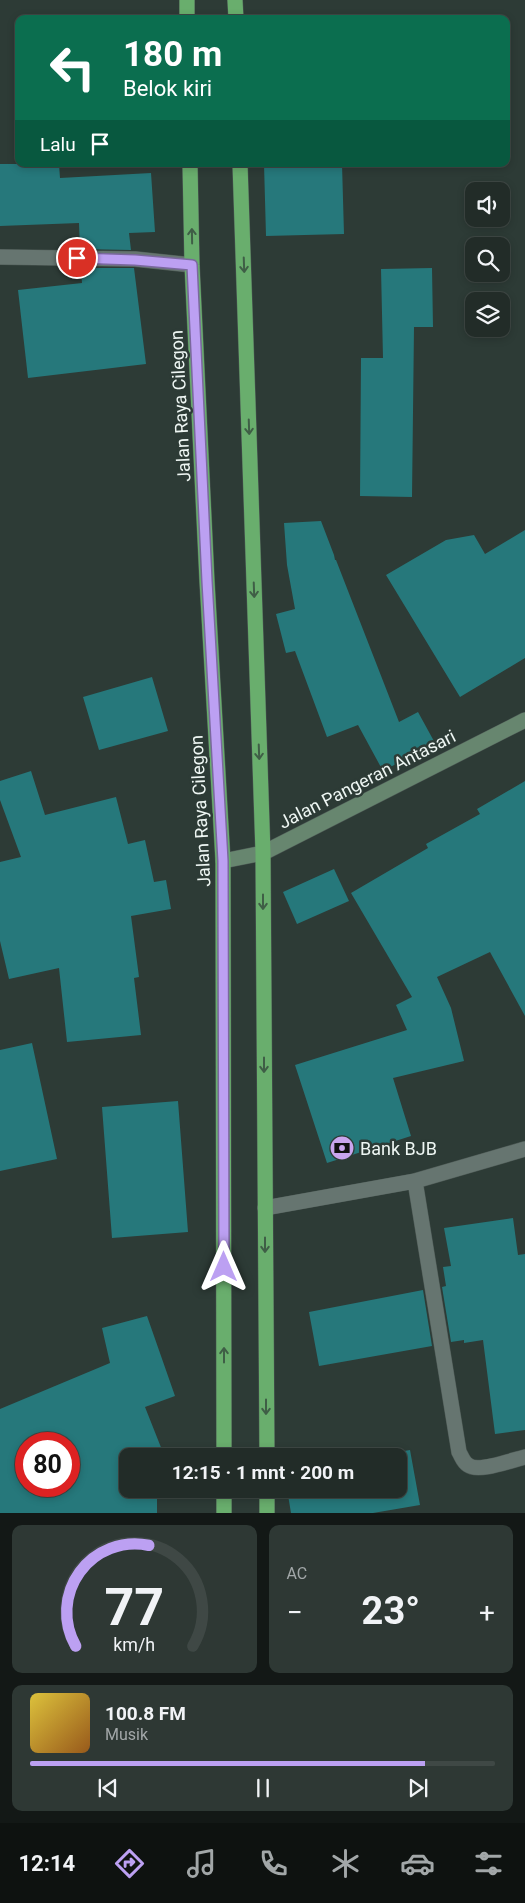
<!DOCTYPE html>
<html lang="id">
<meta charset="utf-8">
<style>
body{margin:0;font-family:Roboto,sans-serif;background:#2e3834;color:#f1f3f6;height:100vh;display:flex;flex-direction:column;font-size:19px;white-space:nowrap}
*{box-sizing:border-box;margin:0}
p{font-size:16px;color:#a2a7a8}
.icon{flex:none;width:28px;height:28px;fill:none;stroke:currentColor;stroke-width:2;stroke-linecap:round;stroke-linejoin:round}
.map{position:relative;height:1513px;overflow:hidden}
.drawer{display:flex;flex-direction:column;gap:12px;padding:12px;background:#131816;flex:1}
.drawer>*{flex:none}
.banner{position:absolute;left:15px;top:15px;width:495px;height:152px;border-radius:10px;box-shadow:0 2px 8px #0003,0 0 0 1px #3f4845;background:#0b6e4f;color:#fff;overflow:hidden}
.fabs{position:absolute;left:465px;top:182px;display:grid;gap:10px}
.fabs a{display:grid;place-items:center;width:45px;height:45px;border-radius:10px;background:#222c28;box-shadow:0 2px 8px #0003,0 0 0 1px #3f4845;font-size:25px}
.speed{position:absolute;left:15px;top:1432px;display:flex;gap:10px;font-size:25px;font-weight:700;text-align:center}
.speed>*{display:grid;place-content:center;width:65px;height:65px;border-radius:50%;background:#222c28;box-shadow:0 2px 8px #0003,0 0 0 1px #3f4845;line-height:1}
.speed .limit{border:8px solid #d22;background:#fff;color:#111}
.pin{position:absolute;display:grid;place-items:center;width:42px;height:42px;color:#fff;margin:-21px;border:2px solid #fff;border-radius:50%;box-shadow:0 1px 5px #0007}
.me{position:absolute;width:55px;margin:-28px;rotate:0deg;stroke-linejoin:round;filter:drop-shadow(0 0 4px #0008)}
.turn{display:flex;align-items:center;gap:18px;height:105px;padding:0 25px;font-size:22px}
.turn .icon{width:65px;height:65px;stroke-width:2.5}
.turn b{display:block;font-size:35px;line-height:42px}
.then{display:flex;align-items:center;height:48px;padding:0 25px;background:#0003;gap:10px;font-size:19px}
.big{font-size:38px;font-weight:700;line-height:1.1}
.drawer .tile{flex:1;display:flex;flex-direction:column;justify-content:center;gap:8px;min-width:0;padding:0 18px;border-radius:10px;background:#2e3834}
.drawer .dial{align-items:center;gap:0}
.dial svg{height:130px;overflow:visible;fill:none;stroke:#3f4845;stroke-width:7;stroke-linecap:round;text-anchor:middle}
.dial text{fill:#f1f3f6;stroke:none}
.song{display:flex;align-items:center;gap:15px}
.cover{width:60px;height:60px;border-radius:8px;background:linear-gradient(135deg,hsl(50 70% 55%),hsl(30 70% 35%))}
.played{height:5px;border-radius:2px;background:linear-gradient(90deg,#bca0f2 85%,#3f4845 85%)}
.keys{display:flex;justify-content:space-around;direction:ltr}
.heat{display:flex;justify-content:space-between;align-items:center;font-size:28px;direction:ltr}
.drawer .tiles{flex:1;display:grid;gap:12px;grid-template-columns:1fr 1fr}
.tile:last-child{grid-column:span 2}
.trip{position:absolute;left:119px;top:1448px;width:288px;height:50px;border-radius:10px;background:#222c28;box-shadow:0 2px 8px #0003,0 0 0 1px #3f4845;font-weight:700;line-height:50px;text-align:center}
.dock{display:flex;height:80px;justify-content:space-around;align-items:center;background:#0e1210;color:#a2a7a8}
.dock .icon{width:35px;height:35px}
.dock .current{color:#bca0f2}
.dock b{font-size:22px;color:#f1f3f6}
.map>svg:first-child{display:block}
.building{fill:#26787b;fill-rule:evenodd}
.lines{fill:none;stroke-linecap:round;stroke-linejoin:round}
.street-casing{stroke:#4d5955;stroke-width:16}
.secondary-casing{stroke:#4d5955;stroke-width:16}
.highway-casing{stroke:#4d5955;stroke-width:16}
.street{stroke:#667570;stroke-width:15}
.secondary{stroke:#67866f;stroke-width:15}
.highway{stroke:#69ae6d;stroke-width:15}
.oneway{stroke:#3f5e46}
.route-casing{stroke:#7a689d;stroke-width:12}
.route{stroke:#bca0f2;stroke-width:9}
.labels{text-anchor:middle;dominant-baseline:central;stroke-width:5;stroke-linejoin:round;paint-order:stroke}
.street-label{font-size:18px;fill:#eef6f3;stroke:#2d3b36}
.poi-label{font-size:18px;fill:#eef6f3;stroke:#2d3b36;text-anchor:start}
</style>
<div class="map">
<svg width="525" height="1513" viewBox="0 0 525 1513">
<rect width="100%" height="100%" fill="#2d3b36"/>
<!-- building -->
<path class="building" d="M0 164H59L60 178 151 173 155 232 129 233 131 250 80 249 79 223 0 226Z
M264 164H342L344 234 266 236Z
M81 268H134L146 364 28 378 18 290 82 283Z
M432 268 433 327H414L412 497 360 496 361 358H383L381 269Z
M321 521 334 555 335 560H336L399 722 418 712 435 743 383 771 358 725 327 737 295 651 286 653 276 614 295 609 287 565 284 523Z
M525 530V658L460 697 386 575 446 540 474 535 485 554Z
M152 677 168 731 99 750 83 697Z
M31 771 45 815 116 797 128 844 145 840 154 882 166 880 171 909 131 916 139 977 134 978 141 1035 67 1042 59 968 9 979 0 941V862L21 857 0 800V781Z
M525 781V1016L490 952 437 977 451 1008 464 1061 393 1078 411 1136 327 1163 295 1065 407 1030 396 1005 412 997 351 893 428 848 426 844 480 814 477 809Z
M334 869 349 901 297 924 283 892Z
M32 1043 57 1159 0 1171V1050Z
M178 1101 188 1232 112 1238 102 1107Z
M513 1218 518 1255 525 1254V1430L495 1434 483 1340 464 1343V1340L451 1342 442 1287 446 1286 443 1267 451 1266 444 1228Z
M423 1290 432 1346 319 1366 309 1312Z
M147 1316 175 1396 145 1407 164 1455 128 1456V1489H157V1513H0V1409L110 1363 102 1328ZM26 1444H69V1486H26Z
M410 1450 420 1505 373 1513H291L287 1489H398V1456H376Z"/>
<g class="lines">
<defs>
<path id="street" d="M0 257 135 259 192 265
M415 1181 525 1149
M265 1208 415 1181 459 1452C462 1457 463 1462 468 1465 478 1473 512 1460 525 1457"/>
<path id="secondary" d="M223 861 263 853 525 720"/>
<path id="highway" d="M187 0V19
M235 0 236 19
M190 164 192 265 207 581 223 861 224 1456
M240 164 263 853 267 1456
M267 1489V1513
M224 1513V1489"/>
</defs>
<!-- street casing -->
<use href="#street" class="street-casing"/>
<!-- secondary casing -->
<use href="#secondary" class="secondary-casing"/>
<!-- highway casing -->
<use href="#highway" class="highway-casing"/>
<!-- street -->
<use href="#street" class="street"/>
<!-- secondary -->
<use href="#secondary" class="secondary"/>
<!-- highway -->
<use href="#highway" class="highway"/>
</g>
<!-- one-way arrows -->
<defs><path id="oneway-shaft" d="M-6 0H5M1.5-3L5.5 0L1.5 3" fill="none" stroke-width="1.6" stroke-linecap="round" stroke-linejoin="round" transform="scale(1.25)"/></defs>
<g class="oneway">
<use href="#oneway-shaft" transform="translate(192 236) rotate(-91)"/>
<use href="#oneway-shaft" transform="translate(244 265) rotate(88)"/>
<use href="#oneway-shaft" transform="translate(249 427) rotate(88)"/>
<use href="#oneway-shaft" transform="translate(254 590) rotate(88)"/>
<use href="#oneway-shaft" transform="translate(259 752) rotate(88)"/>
<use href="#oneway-shaft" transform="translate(263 902) rotate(90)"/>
<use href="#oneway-shaft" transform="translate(264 1065) rotate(90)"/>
<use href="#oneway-shaft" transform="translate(265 1245) rotate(90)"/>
<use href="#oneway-shaft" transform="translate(224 1355) rotate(-90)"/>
<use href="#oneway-shaft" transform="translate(266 1407) rotate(90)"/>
</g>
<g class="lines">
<defs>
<path id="route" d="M77 258 135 260 192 265 207 581 223 861 224 1267"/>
</defs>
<!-- route casing -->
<use href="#route" class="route-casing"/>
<!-- route -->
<use href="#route" class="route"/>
</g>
<!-- icons -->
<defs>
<symbol id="bank-disc" viewBox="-11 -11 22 22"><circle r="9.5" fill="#c9a5ee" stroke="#2d3b36"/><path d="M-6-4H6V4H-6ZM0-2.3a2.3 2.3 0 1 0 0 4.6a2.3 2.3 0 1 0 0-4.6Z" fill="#111"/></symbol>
</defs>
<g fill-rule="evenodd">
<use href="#bank-disc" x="328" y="1134" width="28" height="28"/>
</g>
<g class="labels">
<!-- street labels -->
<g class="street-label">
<text transform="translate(180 406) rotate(-93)">Jalan Raya Cilegon</text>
<text transform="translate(367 779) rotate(-27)">Jalan Pangeran Antasari</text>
<text transform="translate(200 811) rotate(-93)">Jalan Raya Cilegon</text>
</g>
<!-- poi labels -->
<g class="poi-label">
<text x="360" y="1148">Bank BJB</text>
</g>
</g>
</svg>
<div class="fabs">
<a><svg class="icon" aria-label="sound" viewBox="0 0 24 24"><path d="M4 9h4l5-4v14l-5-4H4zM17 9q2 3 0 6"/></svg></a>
<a><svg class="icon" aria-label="search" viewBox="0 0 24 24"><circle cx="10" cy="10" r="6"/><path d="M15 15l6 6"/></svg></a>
<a><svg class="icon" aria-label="layers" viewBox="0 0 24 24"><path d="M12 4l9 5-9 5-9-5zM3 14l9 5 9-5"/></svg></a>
</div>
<div class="speed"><div class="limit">80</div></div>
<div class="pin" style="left:77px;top:258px;background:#d93025"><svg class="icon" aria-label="arrive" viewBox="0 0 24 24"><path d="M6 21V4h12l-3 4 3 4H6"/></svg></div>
<svg class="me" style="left:224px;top:1267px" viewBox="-20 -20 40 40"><path d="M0-17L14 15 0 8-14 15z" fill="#bca0f2" stroke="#fff" stroke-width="4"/></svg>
<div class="trip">12:15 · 1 mnt · 200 m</div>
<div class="banner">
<div class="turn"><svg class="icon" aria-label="left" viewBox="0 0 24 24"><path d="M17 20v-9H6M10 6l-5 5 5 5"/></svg><div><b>180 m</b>Belok kiri</div></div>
<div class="then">Lalu<svg class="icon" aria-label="arrive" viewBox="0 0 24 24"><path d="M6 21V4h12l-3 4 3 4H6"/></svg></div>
</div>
</div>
<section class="drawer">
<div class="tiles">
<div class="tile dial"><svg viewBox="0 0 100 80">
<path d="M14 69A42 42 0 1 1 86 69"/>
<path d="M14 69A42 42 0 0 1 59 7" stroke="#bca0f2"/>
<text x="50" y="56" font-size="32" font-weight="700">77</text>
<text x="50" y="72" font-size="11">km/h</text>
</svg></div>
<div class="tile"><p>AC</p>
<div class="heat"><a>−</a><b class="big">23°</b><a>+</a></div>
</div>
<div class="tile">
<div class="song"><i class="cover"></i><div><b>100.8 FM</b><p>Musik</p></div></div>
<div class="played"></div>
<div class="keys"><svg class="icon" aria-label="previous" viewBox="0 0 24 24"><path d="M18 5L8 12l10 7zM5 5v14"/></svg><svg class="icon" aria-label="pause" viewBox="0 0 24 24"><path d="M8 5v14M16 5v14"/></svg><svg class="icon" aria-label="next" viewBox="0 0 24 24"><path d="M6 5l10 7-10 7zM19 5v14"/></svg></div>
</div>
</div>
</section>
<nav class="dock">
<b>12:14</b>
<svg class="icon current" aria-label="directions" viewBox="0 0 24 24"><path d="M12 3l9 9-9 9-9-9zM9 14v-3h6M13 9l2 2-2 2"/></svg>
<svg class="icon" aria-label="music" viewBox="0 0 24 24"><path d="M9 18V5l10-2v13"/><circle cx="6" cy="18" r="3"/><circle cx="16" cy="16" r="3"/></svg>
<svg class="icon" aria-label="phone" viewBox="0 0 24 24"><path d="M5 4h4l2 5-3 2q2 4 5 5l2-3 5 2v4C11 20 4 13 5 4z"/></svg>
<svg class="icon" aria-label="climate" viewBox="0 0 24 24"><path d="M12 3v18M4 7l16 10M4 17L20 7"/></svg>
<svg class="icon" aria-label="car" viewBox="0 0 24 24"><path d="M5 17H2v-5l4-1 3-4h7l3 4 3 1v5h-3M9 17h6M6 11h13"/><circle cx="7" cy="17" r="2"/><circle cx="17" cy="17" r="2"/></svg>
<svg class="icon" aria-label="filters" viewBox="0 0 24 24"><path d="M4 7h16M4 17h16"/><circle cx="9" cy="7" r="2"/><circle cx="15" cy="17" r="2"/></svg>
</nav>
